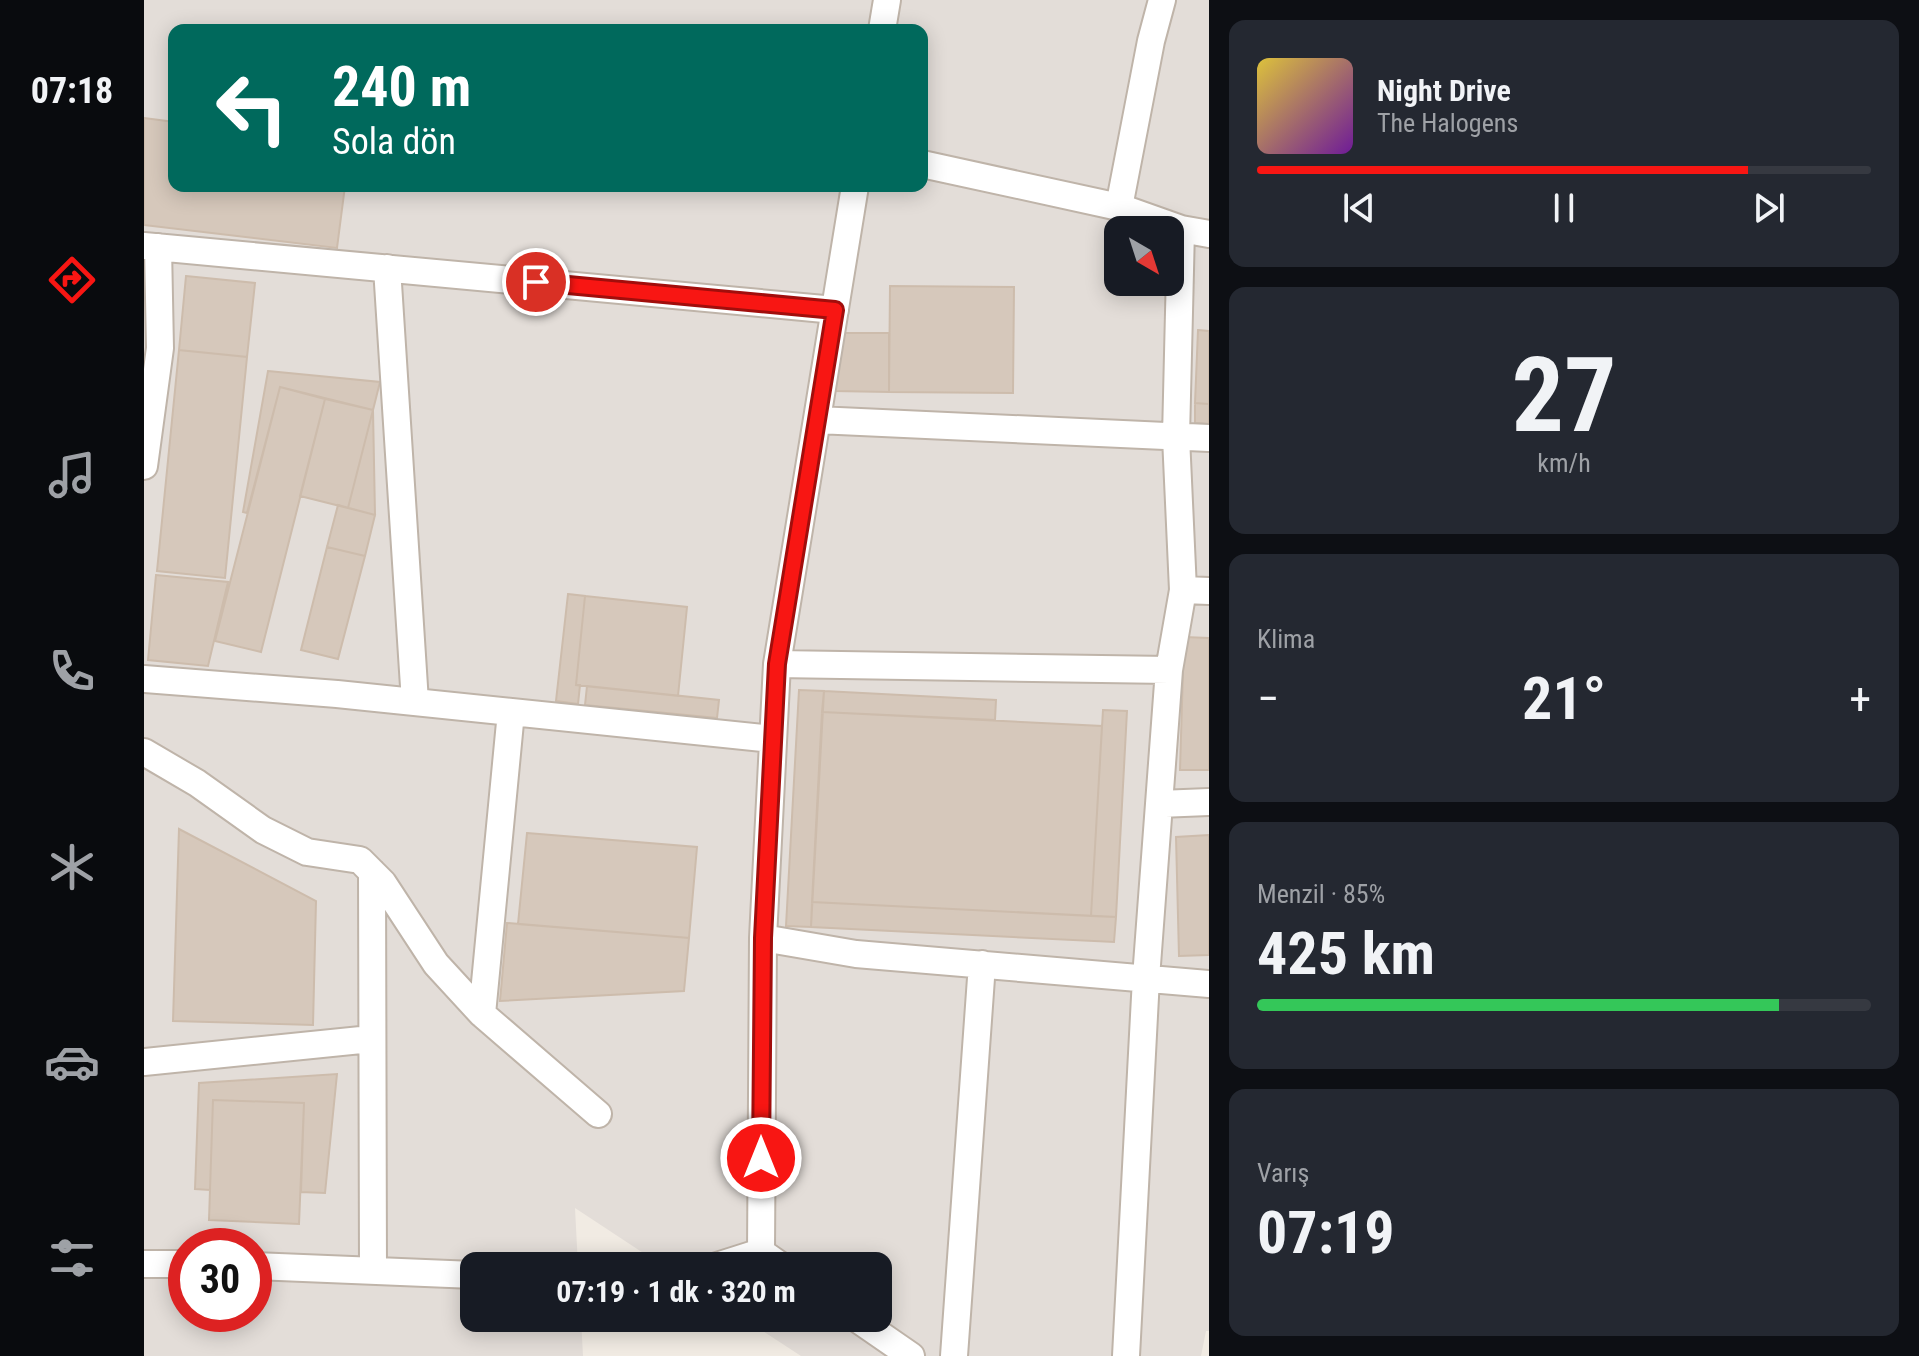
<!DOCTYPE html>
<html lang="tr">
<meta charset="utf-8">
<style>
body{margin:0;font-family:"Roboto Condensed",sans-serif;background:#242831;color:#f1f3f6;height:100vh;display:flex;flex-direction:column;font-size:30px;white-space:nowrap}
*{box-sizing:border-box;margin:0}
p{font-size:26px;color:#9ea1a6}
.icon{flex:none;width:44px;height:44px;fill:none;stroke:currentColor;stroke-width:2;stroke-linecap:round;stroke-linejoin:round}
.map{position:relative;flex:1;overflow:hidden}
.panel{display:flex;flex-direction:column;gap:20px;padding:20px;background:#0d0f14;width:710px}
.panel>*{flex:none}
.guide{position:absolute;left:24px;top:24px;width:760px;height:168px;border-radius:16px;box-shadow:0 4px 20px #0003;background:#00695c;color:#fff;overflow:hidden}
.needle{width:52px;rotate:141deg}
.controls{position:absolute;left:960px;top:216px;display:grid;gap:16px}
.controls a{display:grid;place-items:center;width:80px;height:80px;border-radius:16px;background:#171b24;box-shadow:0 4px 20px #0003;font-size:40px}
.speed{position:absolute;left:24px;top:1228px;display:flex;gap:16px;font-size:40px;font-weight:700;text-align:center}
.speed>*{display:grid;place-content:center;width:104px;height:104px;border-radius:50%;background:#171b24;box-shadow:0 4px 20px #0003;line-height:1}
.speed .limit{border:12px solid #d22;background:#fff;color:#111}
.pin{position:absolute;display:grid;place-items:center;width:68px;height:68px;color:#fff;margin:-34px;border:4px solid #fff;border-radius:50%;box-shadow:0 2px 8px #0007}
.me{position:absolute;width:88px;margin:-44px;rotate:0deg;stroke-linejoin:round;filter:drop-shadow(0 0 6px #0008)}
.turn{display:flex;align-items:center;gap:28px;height:168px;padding:0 32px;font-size:36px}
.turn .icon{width:104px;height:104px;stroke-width:2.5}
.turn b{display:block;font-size:56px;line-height:68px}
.big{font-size:60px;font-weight:700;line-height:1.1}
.panel .tile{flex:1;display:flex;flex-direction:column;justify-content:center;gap:12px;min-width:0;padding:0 28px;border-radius:16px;background:#242831}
.panel .dial{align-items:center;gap:0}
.dial b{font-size:104px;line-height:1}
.song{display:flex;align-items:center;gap:24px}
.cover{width:96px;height:96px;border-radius:12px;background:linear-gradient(135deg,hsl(50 70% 55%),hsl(280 70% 35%))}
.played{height:8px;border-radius:4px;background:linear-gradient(90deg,#f81613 80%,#363941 80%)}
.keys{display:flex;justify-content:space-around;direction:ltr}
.heat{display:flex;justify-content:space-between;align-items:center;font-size:44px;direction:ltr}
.charge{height:12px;border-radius:6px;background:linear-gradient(90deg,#34c759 85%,#363941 0)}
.trip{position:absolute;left:316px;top:1252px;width:432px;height:80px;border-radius:16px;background:#171b24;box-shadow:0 4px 20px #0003;font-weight:700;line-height:80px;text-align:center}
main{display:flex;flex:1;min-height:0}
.tabs{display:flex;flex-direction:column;width:144px;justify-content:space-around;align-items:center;background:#090b0e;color:#9ea1a6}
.tabs .icon{width:56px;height:56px}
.tabs .selected{color:#f81613}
.tabs b{font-size:36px;color:#f1f3f6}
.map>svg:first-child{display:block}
.industrial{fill:#e3ddd8;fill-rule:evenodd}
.building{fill:#d6c8bb;stroke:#cdbcac;stroke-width:2}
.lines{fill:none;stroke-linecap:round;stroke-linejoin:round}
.street-casing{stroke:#bfb4a9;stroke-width:30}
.street{stroke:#fff;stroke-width:26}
.route-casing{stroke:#a10e0c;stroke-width:20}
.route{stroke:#f81613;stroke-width:14}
</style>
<main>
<nav class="tabs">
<b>07:18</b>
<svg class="icon selected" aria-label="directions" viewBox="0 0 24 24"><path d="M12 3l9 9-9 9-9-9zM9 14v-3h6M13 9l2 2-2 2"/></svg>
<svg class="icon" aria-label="music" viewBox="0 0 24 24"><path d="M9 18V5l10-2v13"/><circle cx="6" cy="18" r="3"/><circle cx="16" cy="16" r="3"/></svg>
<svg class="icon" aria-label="phone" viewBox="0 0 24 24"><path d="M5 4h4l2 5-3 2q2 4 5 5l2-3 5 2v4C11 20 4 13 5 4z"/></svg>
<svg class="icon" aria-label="climate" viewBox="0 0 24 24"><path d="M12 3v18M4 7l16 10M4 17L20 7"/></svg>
<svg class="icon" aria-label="car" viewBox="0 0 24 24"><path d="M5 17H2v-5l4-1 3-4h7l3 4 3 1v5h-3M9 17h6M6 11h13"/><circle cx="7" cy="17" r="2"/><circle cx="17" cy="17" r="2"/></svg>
<svg class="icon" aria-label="filters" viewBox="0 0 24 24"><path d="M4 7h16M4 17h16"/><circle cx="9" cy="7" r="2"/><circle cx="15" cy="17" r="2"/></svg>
</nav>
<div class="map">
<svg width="1065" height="1356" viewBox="0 0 1065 1356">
<rect width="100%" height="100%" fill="#f1ebe3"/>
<!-- industrial -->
<path class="industrial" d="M0 0H1065V1331H1062L1057 1356H657L599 1318H734V1266H519L431 1208 434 1266H330V1318H437L439 1356H0ZM30 30H778V186H30ZM974 230H1026V282H974ZM42 1246H110V1314H42Z"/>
<!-- building -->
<path class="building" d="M0 118 30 122V186H201L193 248 0 225Z
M42 276 111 283 103 357 35 350Z
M746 286 870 287 869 393 745 392Z
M1054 330 1065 331V404L1051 403Z
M691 333H745V392L690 391Z
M35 350 103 357 81 578 13 571Z
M124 371 236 382 229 410 136 387 103 513 99 512Z
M136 387 181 399 117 652 71 641Z
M181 399 229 410 204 508 156 496Z
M1051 403 1065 404V424L1051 423Z
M229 410 231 515 204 508Z
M194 505 231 515 221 556 183 547Z
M183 547 221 556 194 659 157 650Z
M12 575 84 582 64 666 4 660Z
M424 594 441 596 432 685H436L434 704 412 701Z
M441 596 543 607 534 696 432 685Z
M1040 637 1065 638V770H1036Z
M443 686 575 700 573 718 441 705Z
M655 690 680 691 667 927 642 926Z
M680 691 852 700 851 720 678 712Z
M959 710 983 711 972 917 947 916Z
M678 712 958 726 947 916 668 902Z
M35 829 172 901 169 1025 29 1021Z
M383 833 553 847 545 938 374 924Z
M1065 835V955L1035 956 1032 837Z
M668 902 972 917 970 942 667 927Z
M363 923 545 938 540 991 356 1001Z
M193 1074 181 1193 157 1192 160 1103 69 1100 66 1190 51 1189 55 1083Z
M69 1100 160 1103 155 1224 65 1220Z"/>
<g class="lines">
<defs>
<path id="street" d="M738 30 743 0
M778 164 975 207 1037 229 1065 234
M711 186 633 664 619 938 712 954 1065 984
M975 207 1007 41 1018 0
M0 246 691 310
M243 268 271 702
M673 420 1065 438
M0 466 16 348 14 247
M1039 590 1065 591
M633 664 1025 670
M0 679 193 694 629 739
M0 752 53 783 119 830 163 852 216 860 239 883 292 964 338 1014 454 1114
M1015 804 1065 802
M228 872 229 1270
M338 1014 367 712
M0 1062 227 1039
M617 1252 619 938
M617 1252 637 1266
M0 1264H42
M110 1266 330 1275
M573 1266 617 1252
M712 1318 767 1356
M810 1356 838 964
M982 1356 1002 978 1015 804 1025 670 1039 590 1032 437 1037 229"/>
</defs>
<!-- street casing -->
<use href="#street" class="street-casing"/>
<!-- street -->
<use href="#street" class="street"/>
</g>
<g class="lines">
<defs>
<path id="route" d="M392 282 691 310 633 664 619 938 617 1158"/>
</defs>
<!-- route casing -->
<use href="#route" class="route-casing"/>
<!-- route -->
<use href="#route" class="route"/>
</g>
</svg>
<div class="controls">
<a><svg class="needle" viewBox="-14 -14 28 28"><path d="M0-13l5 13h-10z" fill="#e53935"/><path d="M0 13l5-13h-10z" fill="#9ea1a6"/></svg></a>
</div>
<div class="speed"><div class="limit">30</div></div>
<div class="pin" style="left:392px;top:282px;background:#d93025"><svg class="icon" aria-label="arrive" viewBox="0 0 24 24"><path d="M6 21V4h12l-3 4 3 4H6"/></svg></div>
<svg class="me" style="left:617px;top:1158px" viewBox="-20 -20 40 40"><circle r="17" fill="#f81613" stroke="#fff" stroke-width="3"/><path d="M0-11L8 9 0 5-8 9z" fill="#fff"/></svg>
<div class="trip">07:19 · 1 dk · 320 m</div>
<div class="guide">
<div class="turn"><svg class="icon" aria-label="left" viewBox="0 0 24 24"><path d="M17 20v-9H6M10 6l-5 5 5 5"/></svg><div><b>240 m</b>Sola dön</div></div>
</div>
</div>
<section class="panel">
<div class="tile">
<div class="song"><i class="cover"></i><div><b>Night Drive</b><p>The Halogens</p></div></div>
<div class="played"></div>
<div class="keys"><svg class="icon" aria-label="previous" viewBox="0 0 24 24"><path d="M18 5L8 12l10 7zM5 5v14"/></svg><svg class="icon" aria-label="pause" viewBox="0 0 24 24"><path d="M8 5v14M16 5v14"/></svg><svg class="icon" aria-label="next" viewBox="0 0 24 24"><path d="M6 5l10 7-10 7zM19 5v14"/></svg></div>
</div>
<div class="tile dial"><b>27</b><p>km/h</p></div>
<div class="tile"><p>Klima</p>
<div class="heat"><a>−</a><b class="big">21°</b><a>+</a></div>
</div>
<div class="tile"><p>Menzil · 85%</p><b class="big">425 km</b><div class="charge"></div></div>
<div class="tile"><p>Varış</p><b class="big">07:19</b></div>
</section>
</main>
